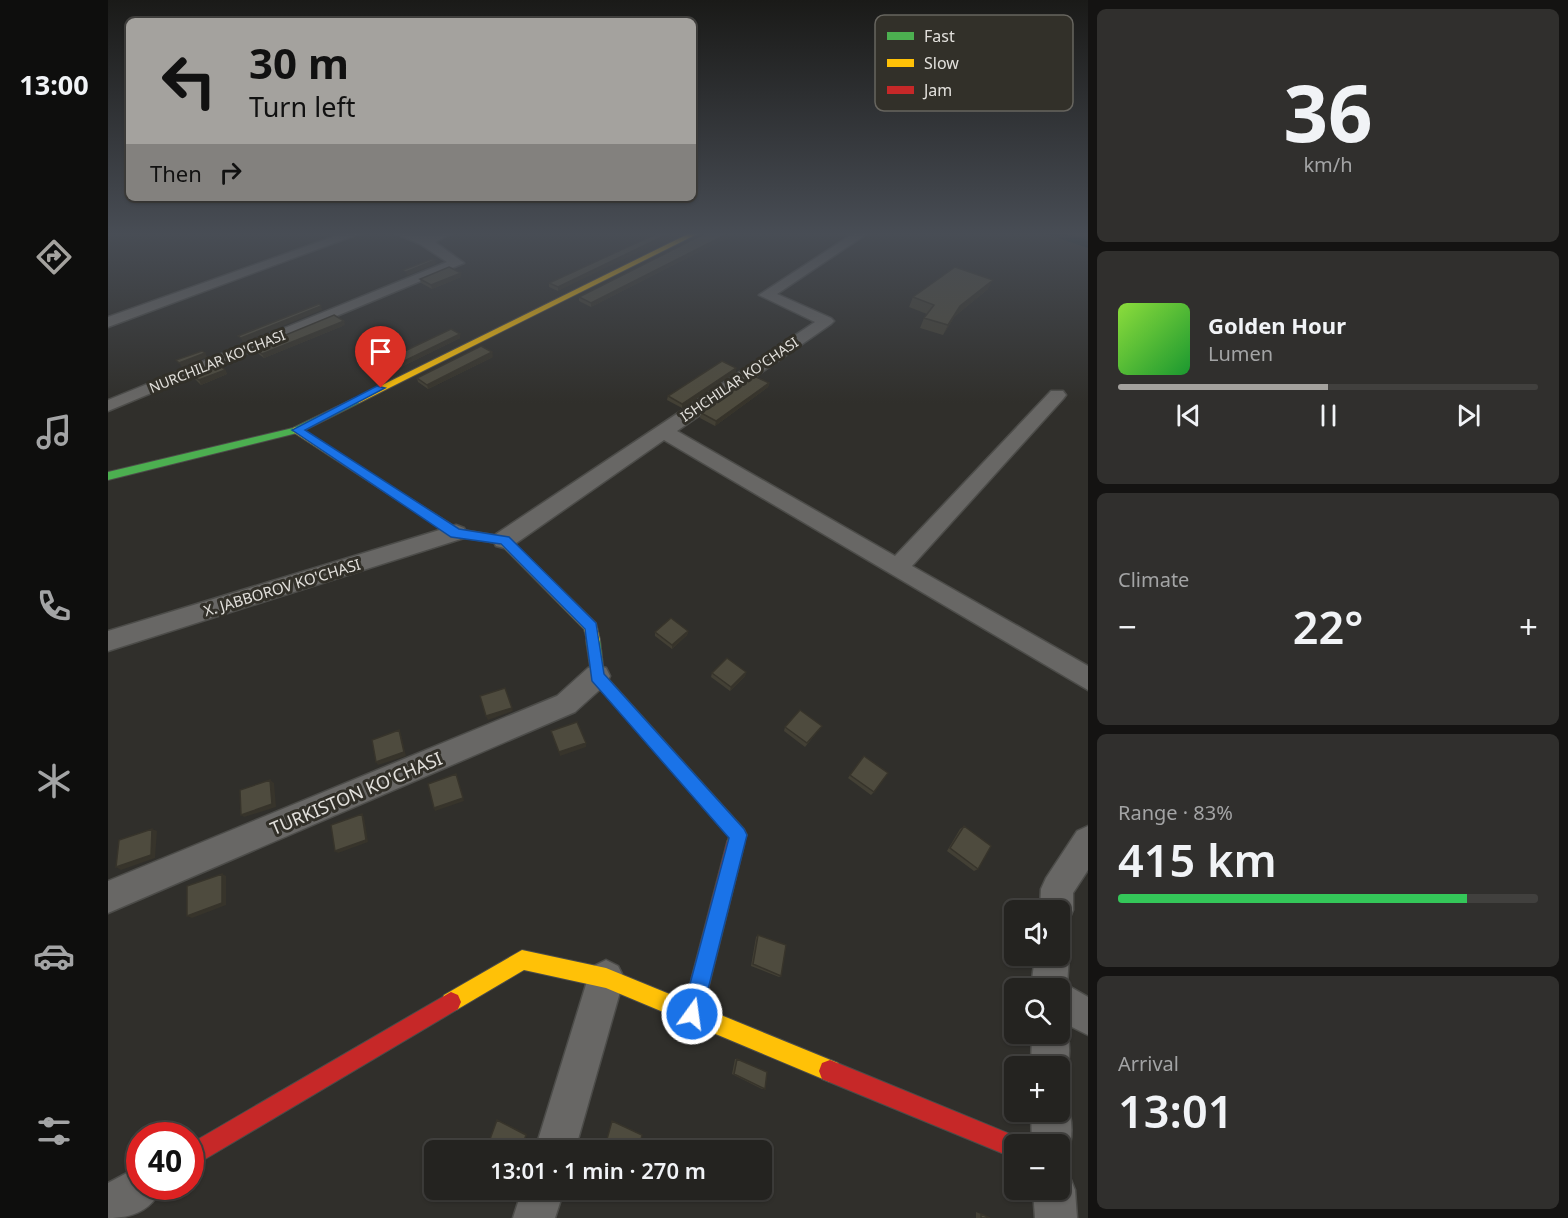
<!DOCTYPE html>
<meta charset="utf-8">
<style>
body{margin:0;font-family:"Noto Sans",sans-serif;background:#302f2d;color:#f1f3f6;height:100vh;display:flex;flex-direction:column;font-size:22px;white-space:nowrap}
*{box-sizing:border-box;margin:0}
p{font-size:20px;color:#a3a4a5}
.icon{flex:none;width:33px;height:33px;fill:none;stroke:currentColor;stroke-width:2;stroke-linecap:round;stroke-linejoin:round}
.map{position:relative;flex:1;overflow:hidden}
.details{display:flex;flex-direction:column;gap:9px;padding:9px;background:#141312;width:480px}
.details>*{flex:none}
.hud{position:absolute;left:18px;top:18px;width:570px;height:183px;border-radius:9px;box-shadow:0 2px 4px #0004,0 0 0 2px #41403e;background:#a4a29e;color:#111;overflow:hidden}
.tools{position:absolute;left:896px;top:900px;display:grid;gap:12px}
.tools a{display:grid;place-items:center;width:66px;height:66px;border-radius:9px;background:#242320;box-shadow:0 2px 4px #0004,0 0 0 2px #41403e;font-size:30px}
.speed{position:absolute;left:18px;top:1122px;display:flex;gap:12px;font-size:30px;font-weight:700;text-align:center}
.speed>*{display:grid;place-content:center;width:78px;height:78px;border-radius:50%;background:#242320;box-shadow:0 2px 4px #0004,0 0 0 2px #41403e;line-height:1}
.speed .limit{border:9px solid #d22;background:#fff;color:#111}
.pin{position:absolute;display:grid;place-items:center;width:51px;height:51px;color:#fff;margin:-62px -26px;border-radius:50% 50% 50% 0;rotate:-45deg;box-shadow:0 0 6px #0007}
.pin .icon{rotate:45deg}
.me{position:absolute;width:66px;margin:-33px;rotate:14deg;stroke-linejoin:round;filter:drop-shadow(0 0 4px #0008)}
.turn{display:flex;align-items:center;gap:21px;height:126px;padding:0 24px;font-size:27px}
.turn .icon{width:78px;height:78px;stroke-width:2.5}
.turn b{display:block;font-size:42px;line-height:51px}
.then{display:flex;align-items:center;height:57px;padding:0 24px;background:#0003;gap:12px;font-size:22px}
.big{font-size:45px;font-weight:600;line-height:1.1}
.details .tile{flex:1;display:flex;flex-direction:column;justify-content:center;gap:9px;min-width:0;padding:0 21px;border-radius:9px;background:#302f2d}
.details .dial{align-items:center;gap:0}
.dial b{font-size:78px;line-height:1}
.song{display:flex;align-items:center;gap:18px}
.cover{width:72px;height:72px;border-radius:9px;background:linear-gradient(135deg,hsl(90 70% 55%),hsl(130 70% 35%))}
.played{height:6px;border-radius:3px;background:linear-gradient(90deg,#a4a29e 50%,#41403e 50%)}
.keys{display:flex;justify-content:space-around;direction:ltr}
.heat{display:flex;justify-content:space-between;align-items:center;font-size:33px;direction:ltr}
.charge{height:9px;border-radius:4px;background:linear-gradient(90deg,#34c759 83%,#41403e 0)}
.trip{position:absolute;left:316px;top:1140px;width:348px;height:60px;border-radius:9px;background:#242320;box-shadow:0 2px 4px #0004,0 0 0 2px #41403e;font-weight:600;line-height:60px;text-align:center}
main{display:flex;flex:1;min-height:0}
.dock{display:flex;flex-direction:column;width:108px;justify-content:space-around;align-items:center;background:#0e0e0d;color:#a3a4a5}
.dock .icon{width:42px;height:42px}
.dock .on{color:#a4a29e}
.dock b{font-size:27px;color:#f1f3f6}
.map>svg:first-child{display:block}
.lines{fill:none;stroke-linecap:round;stroke-linejoin:round}
.canal{fill:#0f242a;fill-rule:evenodd}
.street-casing{stroke:#4c4c49;stroke-width:3}
.fast-casing{stroke:#4c4c49;stroke-width:2}
.slow-casing{stroke:#4c4c49;stroke-width:2}
.jam-casing{stroke:#4c4c49;stroke-width:2}
.street{fill:#686765;fill-rule:evenodd}
.fast{fill:#4caf50;fill-rule:evenodd}
.slow{fill:#ffc107;fill-rule:evenodd}
.jam{fill:#c62828;fill-rule:evenodd}
.wall{fill:#434035}
.shaded-wall{fill:#37342b}
.building{fill:#4e4b3e;stroke:#37342b;stroke-width:1.5}
.route{fill:#1a73e8;stroke:#114b97;stroke-width:1.5}
.labels{text-anchor:middle;dominant-baseline:central;stroke-width:6;stroke-linejoin:round;paint-order:stroke}
.far-street-label{font-size:14px;fill:#e2e0dc;stroke:#323029}
.street-label{font-size:15px;fill:#e2e0dc;stroke:#323029}
.near-street-label{font-size:18px;fill:#e2e0dc;stroke:#323029}
.key{fill:#323029;stroke:#67655f;stroke-width:1.5}
.key-label{font-size:16px;fill:#e2e0dc}
</style>
<main>
<nav class="dock">
<b>13:00</b>
<svg class="icon on" aria-label="directions" viewBox="0 0 24 24"><path d="M12 3l9 9-9 9-9-9zM9 14v-3h6M13 9l2 2-2 2"/></svg>
<svg class="icon" aria-label="music" viewBox="0 0 24 24"><path d="M9 18V5l10-2v13"/><circle cx="6" cy="18" r="3"/><circle cx="16" cy="16" r="3"/></svg>
<svg class="icon" aria-label="phone" viewBox="0 0 24 24"><path d="M5 4h4l2 5-3 2q2 4 5 5l2-3 5 2v4C11 20 4 13 5 4z"/></svg>
<svg class="icon" aria-label="climate" viewBox="0 0 24 24"><path d="M12 3v18M4 7l16 10M4 17L20 7"/></svg>
<svg class="icon" aria-label="car" viewBox="0 0 24 24"><path d="M5 17H2v-5l4-1 3-4h7l3 4 3 1v5h-3M9 17h6M6 11h13"/><circle cx="7" cy="17" r="2"/><circle cx="17" cy="17" r="2"/></svg>
<svg class="icon" aria-label="filters" viewBox="0 0 24 24"><path d="M4 7h16M4 17h16"/><circle cx="9" cy="7" r="2"/><circle cx="15" cy="17" r="2"/></svg>
</nav>
<div class="map">
<svg width="980" height="1218" viewBox="0 0 980 1218">
<rect width="100%" height="100%" fill="#302f2b"/>
<g class="lines">
<!-- canal -->
<path class="canal" d="M935 233H955L980 240V248Z"/>
<defs>
<path id="street" d="M236 233H253L0 327V317Z
M286 233C296 232 305 236 315 236 324 237 335 233 345 233L327 242 356 263 0 411V400L339 262 312 244Z
M746 233H760L669 294 723 318 726 321 723 324 569 431 787 556 943 391H955L958 395 955 399 804 566 980 666V690L556 440 404 546 396 548 388 546 385 540 388 534 707 322 651 295Z
M348 525 356 528 359 533 356 538 0 651V631Z
M489 665 498 668 502 676 498 684 467 712 0 913V881L449 696 480 668Z
M980 826V870L965 893V910L960 922 951 925V910H932L933 889 938 878 969 831Z
M951 942 956 944 961 956 959 985 980 997V1035L956 1023C963 1041 963 1062 955 1079L951 1081V1066H923L924 1034H951V988H923L927 956H951Z
M498 960 510 966 516 978 467 1150H427L480 978 486 966Z
M951 1096 957 1098C965 1118 966 1138 958 1158L951 1161V1144H924L923 1112H951Z
M32 1166V1186H54C45 1210 25 1218 0 1218V1183Z
M951 1171 961 1175 967 1190 969 1218H927L925 1190H951Z
M414 1190H456L447 1218H405Z"/>
<path id="fast" d="M247 398 252 401 251 403 193 432 0 480V472L185 428Z
M485 634 490 636 492 640 496 674 636 829 639 835 634 848 628 851 622 848 619 842 621 837 484 680 478 640 480 636Z"/>
<path id="slow" d="M582 233H591L251 403H243L242 401Z
M189 427 351 529 400 537 488 623 492 640 490 644H480L476 629 392 544 344 536 185 432V428Z
M414 950 498 968 730 1063 733 1071 730 1079 722 1082 498 988 416 970 350 1009 343 1012 336 1009 333 1002 336 995Z"/>
<path id="jam" d="M628 833 634 836 637 842 594 1014 591 1021 584 1024 577 1021 574 1014 619 842 622 836Z
M343 992 350 995 353 1002 350 1009 82 1168V1144Z
M722 1060 914 1139 916 1144H906V1158L714 1079 711 1071 714 1063Z"/>
</defs>
<!-- street casing -->
<use href="#street" class="street-casing"/>
<!-- fast casing -->
<use href="#fast" class="fast-casing"/>
<!-- slow casing -->
<use href="#slow" class="slow-casing"/>
<!-- jam casing -->
<use href="#jam" class="jam-casing"/>
<!-- street -->
<use href="#street" class="street"/>
<!-- fast -->
<use href="#fast" class="fast"/>
<!-- slow -->
<use href="#slow" class="slow"/>
<!-- jam -->
<use href="#jam" class="jam"/>
</g>
<!-- wall -->
<path class="wall" d="M550 233 450 291 441 287V283Z
M628 233 483 307 471 301V297L594 235Z
M353 273V277L324 289 313 283 312 279Z
M880 289 847 316 835 335 812 328 816 318 819 314 801 307 805 297Z
M237 325 156 358 148 352 146 348Z
M352 334V338L289 369 281 363 280 359Z
M385 357 320 389 310 382 309 378Z
M628 368V372L574 408 559 400 560 396Z
M117 370 119 374 93 385 86 378 83 374Z
M661 383 660 387 607 426 592 418 593 413Z
M580 631 579 635 564 649 547 636V632Z
M638 672 637 676 622 691 603 677 604 673Z
M714 726 697 747 676 731 677 727Z
M756 756 766 792 763 795 740 778Z
M856 826 870 869 866 871 839 851 852 829Z
M650 935 673 976 671 977 643 966 648 937Z
M627 1059H629L657 1089H654L624 1074Z
M868 1212 873 1214 882 1218H868Z"/>
<!-- shaded-wall -->
<path class="shaded-wall" d="M562 233H570L450 291V287Z
M621 233H628L483 307V303Z
M327 260 328 264 299 276 298 272Z
M353 273V277L324 289 323 285Z
M885 280 880 289 847 316 835 335 840 325 852 306Z
M213 306 214 310 135 342 133 338Z
M236 321 237 325 156 358 154 354Z
M352 334V338L289 369 288 365Z
M384 352 385 357 320 389 319 385Z
M97 353 99 357 74 367 71 363Z
M628 368V372L574 408V404Z
M117 370 119 374 93 385 91 380Z
M661 383 660 387 607 426 608 421Z
M580 631 579 635 564 649V645Z
M638 672 637 676 622 691 623 687Z
M404 708 405 711 380 720 378 716Z
M291 730 293 734 298 756 270 765 268 762Z
M478 743V747L452 756 451 752Z
M348 774 356 801 327 811 326 808Z
M162 780 166 783 168 807 136 817 133 815Z
M254 814 256 817 260 842 230 853 227 851Z
M44 829 49 831 47 858 13 870 8 867Z
M114 874 118 876V905L84 918 79 916Z
M389 1120H390L419 1134 414 1150Z"/>
<!-- building -->
<path class="building" d="M550 233H562L450 287 441 283Z
M596 233H621L483 303 471 297 594 235Z
M324 259 327 260 298 272 295 270Z
M341 267 353 273 323 285 312 279Z
M847 267 885 280 852 306 840 325 816 318 826 305 805 297Z
M211 304 213 306 133 338 130 336Z
M226 315 236 321 154 354 146 348Z
M343 329 352 334 288 365 280 359Z
M373 346 384 352 319 385 309 378Z
M94 351 97 353 71 363 68 360Z
M614 361 628 368 574 404 560 396Z
M109 363 117 370 91 380 83 374Z
M646 376 661 383 608 421 593 413Z
M563 618 580 631 564 645 547 632Z
M619 658 638 672 623 687 604 673Z
M397 688 404 708 378 716 372 696Z
M692 710 714 726 699 743 677 727Z
M469 722 478 743 451 752 443 731Z
M291 730 296 752 268 762 264 740Z
M756 756 780 773 766 792 742 775Z
M348 774 355 798 326 808 320 784Z
M162 780 164 804 133 815 132 790Z
M254 814 258 840 227 851 223 825Z
M856 826 883 846 870 869 842 848Z
M44 829 43 855 8 867 11 840Z
M114 874V903L79 916V886Z
M650 935 678 945 673 976 645 964Z
M629 1059 659 1072 657 1089 626 1074Z
M389 1120 418 1135 413 1150H378Z
M504 1121 534 1135 531 1150H496Z
M873 1214 882 1218H873Z"/>
<!-- sky -->
<linearGradient id="sky" x2="0" y2="1"><stop stop-color="#1a1a18"/><stop offset="0.58" stop-color="#484d55"/><stop offset="1" stop-color="#484d55" stop-opacity="0"/></linearGradient>
<rect width="980" height="403" fill="url(#sky)"/>
<!-- route -->
<path class="route" d="M269 386 277 388 197 430 351 529 401 537 488 623 496 674 636 829 639 835 592 1021 584 1024 577 1021 574 1014 621 838 484 681 477 629 393 544 343 537 184 430Z"/>
<g class="labels">
<!-- far-street labels -->
<g class="far-street-label">
<text transform="translate(109 361) rotate(-22)">NURCHILAR KO'CHASI</text>
<text transform="translate(631 379) rotate(-34)">ISHCHILAR KO'CHASI</text>
</g>
<!-- street labels -->
<g class="street-label">
<text transform="translate(174 587) rotate(-17)">X. JABBOROV KO'CHASI</text>
</g>
<!-- near-street labels -->
<g class="near-street-label">
<text transform="translate(248 793) rotate(-23)">TURKISTON KO'CHASI</text>
</g>
</g>
<!-- legend -->
<rect x="767" y="15" width="198" height="96" rx="9" class="key"/>
<rect x="779" y="32" width="27" height="8" fill="#4caf50"/>
<rect x="779" y="59" width="27" height="8" fill="#ffc107"/>
<rect x="779" y="86" width="27" height="8" fill="#c62828"/>
<g class="key-label">
<text x="816" y="42">Fast</text>
<text x="816" y="69">Slow</text>
<text x="816" y="96">Jam</text>
</g>
</svg>
<div class="tools">
<a><svg class="icon" aria-label="sound" viewBox="0 0 24 24"><path d="M4 9h4l5-4v14l-5-4H4zM17 9q2 3 0 6"/></svg></a>
<a><svg class="icon" aria-label="search" viewBox="0 0 24 24"><circle cx="10" cy="10" r="6"/><path d="M15 15l6 6"/></svg></a>
<a>+</a>
<a>−</a>
</div>
<div class="speed"><div class="limit">40</div></div>
<div class="pin" style="left:273px;top:388px;background:#d93025"><svg class="icon" aria-label="arrive" viewBox="0 0 24 24"><path d="M6 21V4h12l-3 4 3 4H6"/></svg></div>
<svg class="me" style="left:584px;top:1014px" viewBox="-20 -20 40 40"><circle r="17" fill="#1a73e8" stroke="#fff" stroke-width="3"/><path d="M0-11L8 9 0 5-8 9z" fill="#fff"/></svg>
<div class="trip">13:01 · 1 min · 270 m</div>
<div class="hud">
<div class="turn"><svg class="icon" aria-label="left" viewBox="0 0 24 24"><path d="M17 20v-9H6M10 6l-5 5 5 5"/></svg><div><b>30 m</b>Turn left</div></div>
<div class="then">Then<svg class="icon" aria-label="right" viewBox="0 0 24 24"><path d="M7 20v-9h11M14 6l5 5-5 5"/></svg></div>
</div>
</div>
<section class="details">
<div class="tile dial"><b>36</b><p>km/h</p></div>
<div class="tile">
<div class="song"><i class="cover"></i><div><b>Golden Hour</b><p>Lumen</p></div></div>
<div class="played"></div>
<div class="keys"><svg class="icon" aria-label="previous" viewBox="0 0 24 24"><path d="M18 5L8 12l10 7zM5 5v14"/></svg><svg class="icon" aria-label="pause" viewBox="0 0 24 24"><path d="M8 5v14M16 5v14"/></svg><svg class="icon" aria-label="next" viewBox="0 0 24 24"><path d="M6 5l10 7-10 7zM19 5v14"/></svg></div>
</div>
<div class="tile"><p>Climate</p>
<div class="heat"><a>−</a><b class="big">22°</b><a>+</a></div>
</div>
<div class="tile"><p>Range · 83%</p><b class="big">415 km</b><div class="charge"></div></div>
<div class="tile"><p>Arrival</p><b class="big">13:01</b></div>
</section>
</main>
